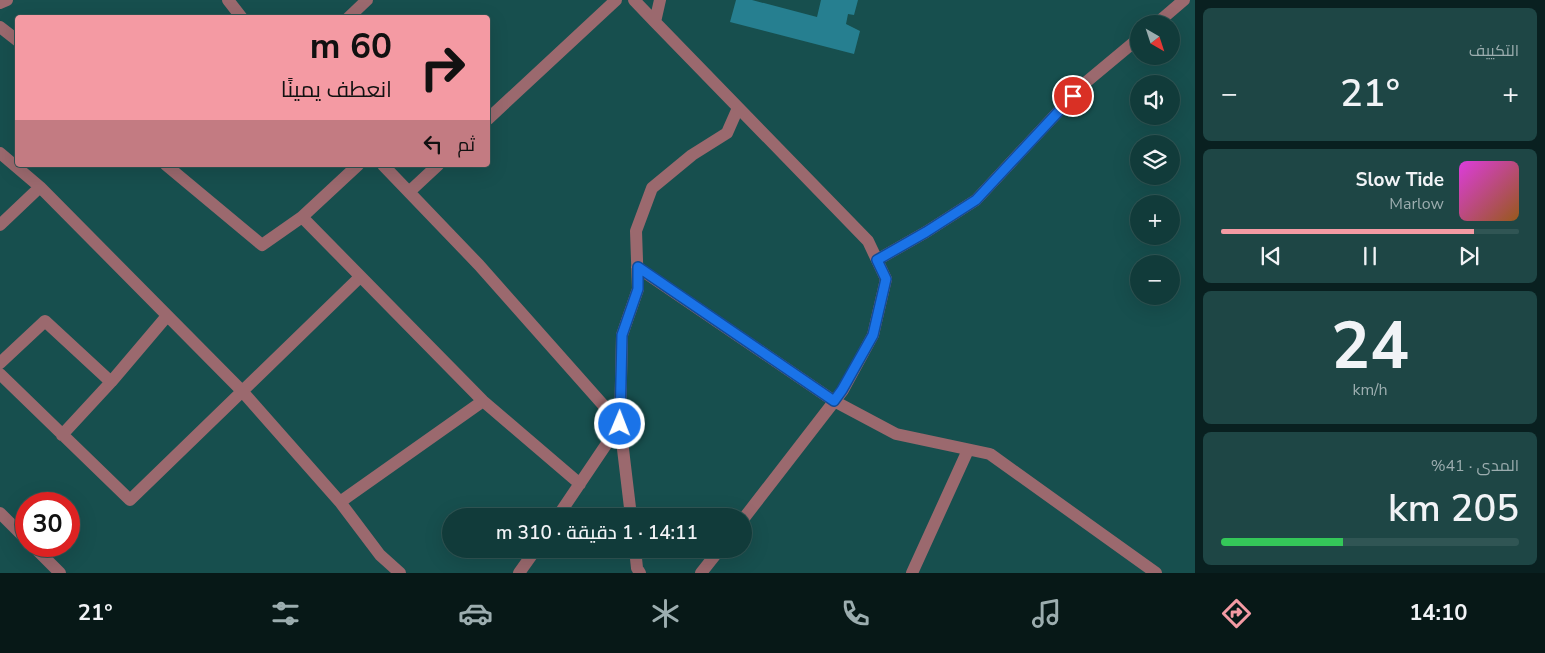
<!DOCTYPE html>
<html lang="ar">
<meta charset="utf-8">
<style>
body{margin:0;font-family:"Nunito Sans",Cairo,sans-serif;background:#1e4645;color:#f1f3f6;direction:rtl;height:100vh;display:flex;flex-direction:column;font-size:19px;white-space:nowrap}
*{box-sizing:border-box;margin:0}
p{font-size:16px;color:#9cadaf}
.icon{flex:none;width:28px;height:28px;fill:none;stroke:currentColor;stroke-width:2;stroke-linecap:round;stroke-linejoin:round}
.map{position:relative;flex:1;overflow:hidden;direction:ltr}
.sheet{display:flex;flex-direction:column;gap:8px;padding:8px;background:#092020;width:350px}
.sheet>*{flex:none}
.guide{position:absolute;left:15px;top:15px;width:475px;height:152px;border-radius:5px;box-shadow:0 5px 20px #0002,0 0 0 1px #305554;direction:rtl;background:#f49aa3;color:#111;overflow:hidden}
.needle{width:32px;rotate:141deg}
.buttons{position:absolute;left:1130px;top:15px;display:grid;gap:10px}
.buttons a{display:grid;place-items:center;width:50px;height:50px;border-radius:50%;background:#113b3a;box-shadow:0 5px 20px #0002,0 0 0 1px #305554;font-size:25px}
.speed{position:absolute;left:15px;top:492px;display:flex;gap:10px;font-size:25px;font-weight:700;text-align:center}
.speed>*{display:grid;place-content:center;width:65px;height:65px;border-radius:50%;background:#113b3a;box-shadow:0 5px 20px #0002,0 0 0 1px #305554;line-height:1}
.speed .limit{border:8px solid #d22;background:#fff;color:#111}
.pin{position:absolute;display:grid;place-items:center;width:42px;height:42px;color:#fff;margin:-21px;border:2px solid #fff;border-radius:50%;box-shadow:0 1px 5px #0007}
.me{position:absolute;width:55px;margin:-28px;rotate:1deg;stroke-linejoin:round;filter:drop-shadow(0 0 4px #0008)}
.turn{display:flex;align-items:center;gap:18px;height:105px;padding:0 15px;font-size:22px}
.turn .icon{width:65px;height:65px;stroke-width:2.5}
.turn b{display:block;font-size:35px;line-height:42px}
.then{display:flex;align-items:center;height:48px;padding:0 15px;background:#0003;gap:10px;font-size:19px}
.big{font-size:38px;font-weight:600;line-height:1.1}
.sheet .tile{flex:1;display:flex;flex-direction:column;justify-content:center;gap:8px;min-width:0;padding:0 18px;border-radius:8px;background:#1e4645}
.sheet .dial{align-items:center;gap:0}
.dial b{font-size:65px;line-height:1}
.song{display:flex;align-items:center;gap:15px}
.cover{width:60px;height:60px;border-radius:8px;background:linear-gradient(135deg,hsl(300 70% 55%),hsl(30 70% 35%))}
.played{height:5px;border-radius:2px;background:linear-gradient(90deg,#f49aa3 85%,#305554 85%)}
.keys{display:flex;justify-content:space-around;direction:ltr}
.heat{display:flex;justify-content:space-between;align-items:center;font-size:28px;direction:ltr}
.charge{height:8px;border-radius:4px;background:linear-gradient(90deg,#34c759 41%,#305554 0)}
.trip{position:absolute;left:442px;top:508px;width:310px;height:50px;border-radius:25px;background:#113b3a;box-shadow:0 5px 20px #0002,0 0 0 1px #305554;font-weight:600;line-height:50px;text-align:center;direction:rtl}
.tab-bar{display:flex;height:80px;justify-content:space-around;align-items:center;background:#071817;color:#9cadaf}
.tab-bar .icon{width:35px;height:35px}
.tab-bar .on{color:#f49aa3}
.tab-bar b{font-size:22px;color:#f1f3f6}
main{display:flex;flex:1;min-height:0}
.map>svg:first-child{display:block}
.building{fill:#267f90}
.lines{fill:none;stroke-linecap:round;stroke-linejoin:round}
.minor{stroke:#9b696e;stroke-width:12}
.route-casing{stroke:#114b97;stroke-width:12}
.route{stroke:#1a73e8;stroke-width:9}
</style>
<main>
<section class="sheet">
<div class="tile"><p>التكييف</p>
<div class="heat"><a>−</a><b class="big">21°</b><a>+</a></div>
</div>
<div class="tile">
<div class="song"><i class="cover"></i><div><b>Slow Tide</b><p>Marlow</p></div></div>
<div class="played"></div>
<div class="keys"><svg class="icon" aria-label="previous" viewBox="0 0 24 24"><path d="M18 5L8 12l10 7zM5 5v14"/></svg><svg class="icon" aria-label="pause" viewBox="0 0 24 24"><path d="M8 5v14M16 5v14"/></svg><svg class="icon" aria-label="next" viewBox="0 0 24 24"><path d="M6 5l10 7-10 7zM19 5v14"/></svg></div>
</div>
<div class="tile dial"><b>24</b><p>km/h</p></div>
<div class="tile"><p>المدى · 41%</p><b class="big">205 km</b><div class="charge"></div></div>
</section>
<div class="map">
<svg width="1195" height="573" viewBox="0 0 1195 573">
<rect width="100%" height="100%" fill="#174f4e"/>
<!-- building -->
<path class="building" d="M736 0H752L817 17 821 0H858L854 15 848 14 846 24 860 31 854 54 730 22Z"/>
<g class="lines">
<!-- minor -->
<path class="minor" d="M228 0 242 18
M634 0 655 22
M660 0 655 22 868 241 886 279 873 335 843 390 744 518
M0 3 7 0
M348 18 367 0
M1156 24 1184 0
M0 27 18 41
M488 119 616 0
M0 153 40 187
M166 165 262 245 302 217 358 165
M383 165 479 265 620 424 558 516
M409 192 438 165
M302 217 483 401 580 484
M0 225 40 187 242 391 340 502 380 555 400 573
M877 260 926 232 976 200 1085 83 1139 38
M637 267 834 401 896 434 990 454 1156 573
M0 363 45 321 111 382 167 316
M0 374 130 500 360 277
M62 435 111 382
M340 502 483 401
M0 513 26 539
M631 516 620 424 622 335 638 289 636 231 652 188 692 155 727 133 738 108
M33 546 60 573
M635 549 637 568 640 573
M519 573 536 549
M701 573 720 549
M912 573 968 450"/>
</g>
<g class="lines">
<defs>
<path id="route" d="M620 424 622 335 638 289V267L834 401 842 390 873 335 886 279 877 260 926 232 976 200 1073 96"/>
</defs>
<!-- route casing -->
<use href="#route" class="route-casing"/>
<!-- route -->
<use href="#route" class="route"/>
</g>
</svg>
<div class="buttons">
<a><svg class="needle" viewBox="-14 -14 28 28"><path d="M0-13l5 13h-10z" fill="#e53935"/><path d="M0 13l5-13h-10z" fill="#9cadaf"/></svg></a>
<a><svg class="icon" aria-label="sound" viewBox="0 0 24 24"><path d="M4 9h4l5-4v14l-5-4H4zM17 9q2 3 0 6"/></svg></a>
<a><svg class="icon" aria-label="layers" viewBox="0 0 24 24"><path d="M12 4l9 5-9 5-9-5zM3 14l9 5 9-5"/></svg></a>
<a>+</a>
<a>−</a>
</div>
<div class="speed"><div class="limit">30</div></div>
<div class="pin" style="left:1073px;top:96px;background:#d93025"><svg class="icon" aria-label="arrive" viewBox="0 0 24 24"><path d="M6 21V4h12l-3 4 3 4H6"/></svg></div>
<svg class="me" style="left:620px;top:424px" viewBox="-20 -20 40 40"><circle r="17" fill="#1a73e8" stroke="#fff" stroke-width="3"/><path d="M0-11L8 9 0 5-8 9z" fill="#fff"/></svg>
<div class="trip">14:11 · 1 دقيقة · 310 m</div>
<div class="guide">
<div class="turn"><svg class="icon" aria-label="right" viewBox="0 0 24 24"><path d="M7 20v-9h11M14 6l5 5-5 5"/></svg><div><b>60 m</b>انعطف يمينًا</div></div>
<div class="then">ثم<svg class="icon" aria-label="left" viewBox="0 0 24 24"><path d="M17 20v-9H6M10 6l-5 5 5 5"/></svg></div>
</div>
</div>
</main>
<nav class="tab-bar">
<b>14:10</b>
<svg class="icon on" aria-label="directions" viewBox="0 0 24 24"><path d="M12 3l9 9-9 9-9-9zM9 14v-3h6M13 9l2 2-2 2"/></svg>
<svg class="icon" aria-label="music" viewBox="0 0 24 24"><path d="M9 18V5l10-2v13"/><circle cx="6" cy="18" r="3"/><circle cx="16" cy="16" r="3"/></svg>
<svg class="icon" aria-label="phone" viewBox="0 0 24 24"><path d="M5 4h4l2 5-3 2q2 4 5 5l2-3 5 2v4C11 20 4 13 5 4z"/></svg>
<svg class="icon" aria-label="climate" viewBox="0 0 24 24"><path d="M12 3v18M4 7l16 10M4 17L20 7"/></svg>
<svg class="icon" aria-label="car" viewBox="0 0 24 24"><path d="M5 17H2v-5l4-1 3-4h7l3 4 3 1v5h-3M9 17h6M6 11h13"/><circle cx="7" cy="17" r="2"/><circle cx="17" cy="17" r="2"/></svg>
<svg class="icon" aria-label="filters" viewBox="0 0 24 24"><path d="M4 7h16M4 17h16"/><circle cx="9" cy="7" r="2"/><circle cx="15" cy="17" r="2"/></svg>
<b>21°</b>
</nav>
